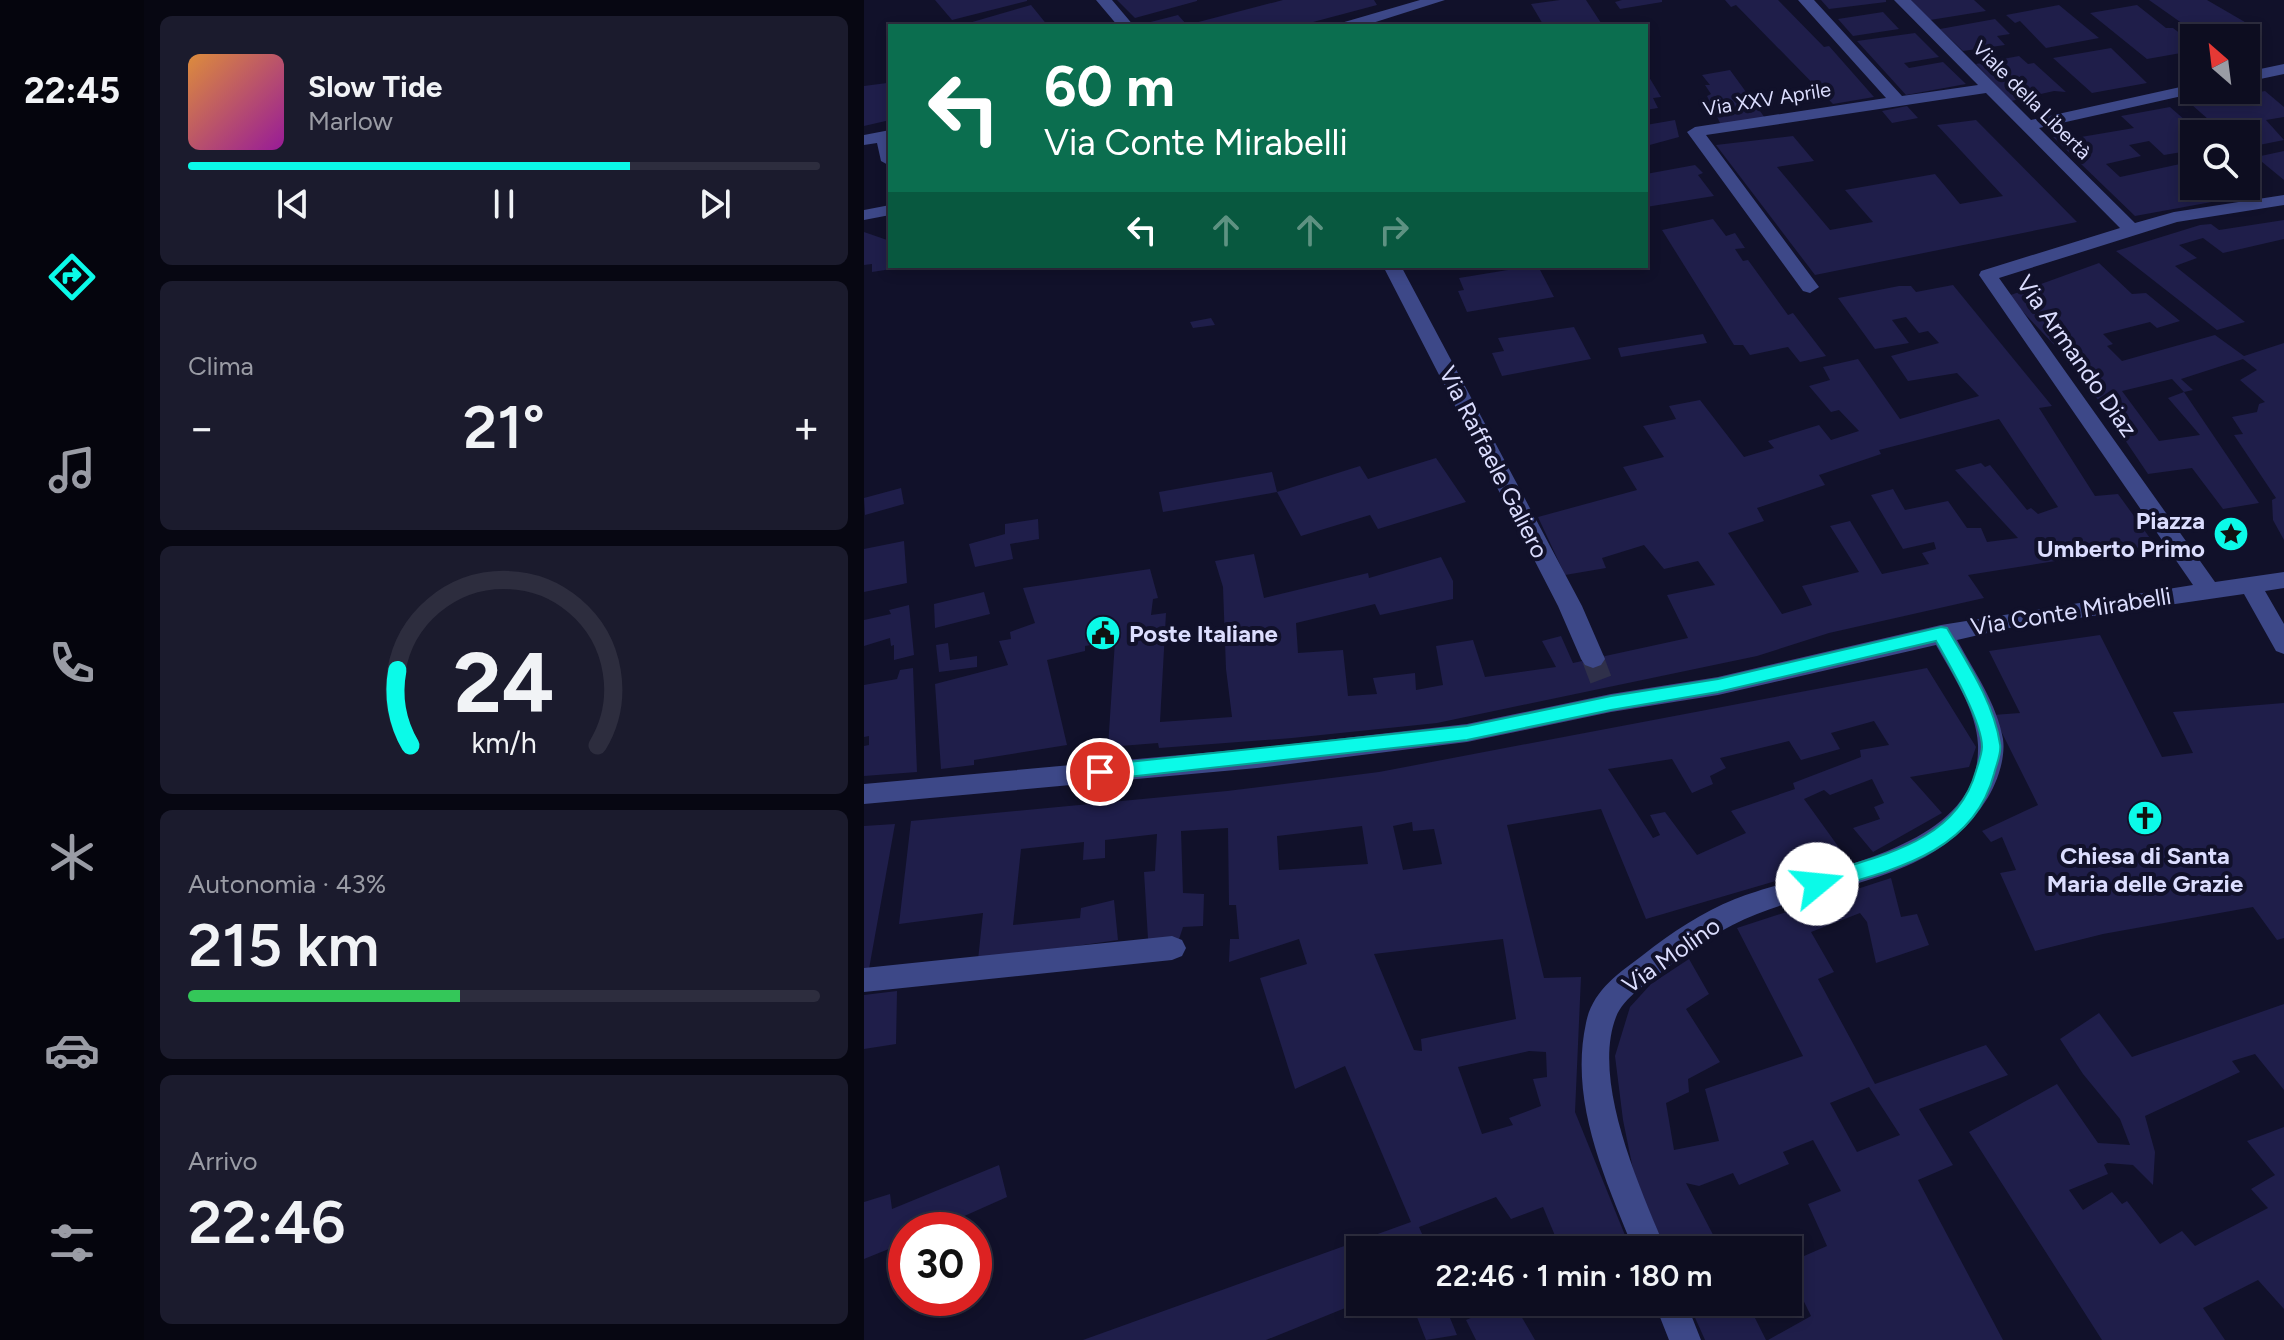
<!DOCTYPE html>
<html lang="it">
<meta charset="utf-8">
<style>
body{margin:0;font-family:Figtree,sans-serif;background:#1b1b2d;color:#f1f3f6;height:100vh;display:flex;flex-direction:column;font-size:30px;white-space:nowrap}
*{box-sizing:border-box;margin:0}
p{font-size:26px;color:#9a9ca5}
.icon{flex:none;width:44px;height:44px;fill:none;stroke:currentColor;stroke-width:2;stroke-linecap:round;stroke-linejoin:round}
.map{position:relative;flex:1;overflow:hidden}
.sheet{display:flex;flex-direction:column;gap:16px;padding:16px;background:#070712;width:720px}
.sheet>*{flex:none}
.top-card{position:absolute;left:24px;top:24px;width:760px;height:244px;border-radius:0px;box-shadow:0 4px 12px #0003,0 0 0 2px #2d2d3e;background:#0b6e4f;color:#fff;overflow:hidden}
.needle{width:52px;rotate:332deg}
.tools{position:absolute;left:1316px;top:24px;display:grid;gap:16px}
.tools a{display:grid;place-items:center;width:80px;height:80px;border-radius:0px;background:#0d0d20;box-shadow:0 4px 12px #0003,0 0 0 2px #2d2d3e;font-size:40px}
.speed{position:absolute;left:24px;top:1212px;display:flex;gap:16px;font-size:40px;font-weight:700;text-align:center}
.speed>*{display:grid;place-content:center;width:104px;height:104px;border-radius:50%;background:#0d0d20;box-shadow:0 4px 12px #0003,0 0 0 2px #2d2d3e;line-height:1}
.speed .limit{border:12px solid #d22;background:#fff;color:#111}
.pin{position:absolute;display:grid;place-items:center;width:68px;height:68px;color:#fff;margin:-34px;border:4px solid #fff;border-radius:50%;box-shadow:0 2px 8px #0007}
.me{position:absolute;width:88px;margin:-44px;rotate:73deg;stroke-linejoin:round;filter:drop-shadow(0 0 6px #0008)}
.turn{display:flex;align-items:center;gap:28px;height:168px;padding:0 24px;font-size:36px}
.turn .icon{width:104px;height:104px;stroke-width:2.5}
.turn b{display:block;font-size:56px;line-height:68px}
.lanes{display:flex;align-items:center;height:76px;padding:0 24px;background:#0003;justify-content:center;gap:40px;direction:ltr}
.lanes .off{opacity:.35}
.big{font-size:60px;font-weight:600;line-height:1.1}
.sheet .card{flex:1;display:flex;flex-direction:column;justify-content:center;gap:12px;min-width:0;padding:0 28px;border-radius:12px;background:#1b1b2d}
.sheet .dial{align-items:center;gap:0}
.dial svg{height:208px;overflow:visible;fill:none;stroke:#2d2d3e;stroke-width:7;stroke-linecap:round;text-anchor:middle}
.dial text{fill:#f1f3f6;stroke:none}
.song{display:flex;align-items:center;gap:24px}
.cover{width:96px;height:96px;border-radius:12px;background:linear-gradient(135deg,hsl(30 70% 55%),hsl(300 70% 35%))}
.played{height:8px;border-radius:4px;background:linear-gradient(90deg,#0bfae8 70%,#2d2d3e 70%)}
.keys{display:flex;justify-content:space-around;direction:ltr}
.heat{display:flex;justify-content:space-between;align-items:center;font-size:44px;direction:ltr}
.charge{height:12px;border-radius:6px;background:linear-gradient(90deg,#34c759 43%,#2d2d3e 0)}
.trip{position:absolute;left:482px;top:1236px;width:456px;height:80px;border-radius:0px;background:#0d0d20;box-shadow:0 4px 12px #0003,0 0 0 2px #2d2d3e;font-weight:600;line-height:80px;text-align:center}
main{display:flex;flex:1;min-height:0}
.tabs{display:flex;flex-direction:column;width:144px;justify-content:space-around;align-items:center;background:#05050d;color:#9a9ca5}
.tabs .icon{width:56px;height:56px}
.tabs .on{color:#0bfae8}
.tabs b{font-size:36px;color:#f1f3f6}
.map>svg:first-child{display:block}
.building{fill:#1f1e4a;fill-rule:evenodd}
.lines{fill:none;stroke-linecap:round;stroke-linejoin:round}
.minor-tunnel{stroke:#2f304a;stroke-width:22;stroke-dasharray:22 11;stroke-linecap:butt}
.minor{fill:#3d4888;fill-rule:evenodd}
.route{fill:#0bfae8;stroke:#07a297;stroke-width:2}
.labels{text-anchor:middle;dominant-baseline:central;stroke-width:8;stroke-linejoin:round;paint-order:stroke}
.far-street-label{font-size:20px;fill:#dbddfe;stroke:#11112a}
.street-label{font-size:24px;fill:#dbddfe;stroke:#11112a}
.poi-label{font-size:24px;font-weight:bold;fill:#dbddfe;stroke:#11112a;text-anchor:end}
</style>
<main>
<nav class="tabs">
<b>22:45</b>
<svg class="icon on" aria-label="directions" viewBox="0 0 24 24"><path d="M12 3l9 9-9 9-9-9zM9 14v-3h6M13 9l2 2-2 2"/></svg>
<svg class="icon" aria-label="music" viewBox="0 0 24 24"><path d="M9 18V5l10-2v13"/><circle cx="6" cy="18" r="3"/><circle cx="16" cy="16" r="3"/></svg>
<svg class="icon" aria-label="phone" viewBox="0 0 24 24"><path d="M5 4h4l2 5-3 2q2 4 5 5l2-3 5 2v4C11 20 4 13 5 4z"/></svg>
<svg class="icon" aria-label="climate" viewBox="0 0 24 24"><path d="M12 3v18M4 7l16 10M4 17L20 7"/></svg>
<svg class="icon" aria-label="car" viewBox="0 0 24 24"><path d="M5 17H2v-5l4-1 3-4h7l3 4 3 1v5h-3M9 17h6M6 11h13"/><circle cx="7" cy="17" r="2"/><circle cx="17" cy="17" r="2"/></svg>
<svg class="icon" aria-label="filters" viewBox="0 0 24 24"><path d="M4 7h16M4 17h16"/><circle cx="9" cy="7" r="2"/><circle cx="15" cy="17" r="2"/></svg>
</nav>
<section class="sheet">
<div class="card">
<div class="song"><i class="cover"></i><div><b>Slow Tide</b><p>Marlow</p></div></div>
<div class="played"></div>
<div class="keys"><svg class="icon" aria-label="previous" viewBox="0 0 24 24"><path d="M18 5L8 12l10 7zM5 5v14"/></svg><svg class="icon" aria-label="pause" viewBox="0 0 24 24"><path d="M8 5v14M16 5v14"/></svg><svg class="icon" aria-label="next" viewBox="0 0 24 24"><path d="M6 5l10 7-10 7zM19 5v14"/></svg></div>
</div>
<div class="card"><p>Clima</p>
<div class="heat"><a>−</a><b class="big">21°</b><a>+</a></div>
</div>
<div class="card dial"><svg viewBox="0 0 100 80">
<path d="M14 69A42 42 0 1 1 86 69"/>
<path d="M14 69A42 42 0 0 1 9 40" stroke="#0bfae8"/>
<text x="50" y="56" font-size="32" font-weight="700">24</text>
<text x="50" y="72" font-size="11">km/h</text>
</svg></div>
<div class="card"><p>Autonomia · 43%</p><b class="big">215 km</b><div class="charge"></div></div>
<div class="card"><p>Arrivo</p><b class="big">22:46</b></div>
</section>
<div class="map">
<svg width="1420" height="1340" viewBox="0 0 1420 1340">
<rect width="100%" height="100%" fill="#11112a"/>
<!-- building -->
<path class="building" d="M71 0H163V1L88 20Z
M253 0H333V1L271 18Z
M419 0H510L513 5 434 26H271L314 15 323 25Z
M696 0H722L739 26H680L667 4Z
M758 0H798V2L756 9 751 2Z
M861 0H914L960 47 965 46 1010 97 969 104 872 5 867 7Z
M957 0H1022V2L965 9Z
M1047 0H1110L1122 11 1066 20Z
M1285 0H1343L1386 25 1339 38Z
M167 5 184 26H98V25Z
M1195 5 1235 38 1182 48 1156 21 1151 23 1142 15Z
M1273 5 1302 28H1309L1330 44V56L1323 57 1317 53 1283 59 1226 13Z
M1019 12 1035 29 989 36 974 19Z
M1131 19 1146 34 1133 36 1141 45 1099 51 1076 29Z
M1051 33 1075 57 1040 63 1045 68 1079 62 1102 84 1042 95 993 41Z
M1247 48 1283 83 1228 93 1189 58Z
M1155 56 1164 64 1170 63 1202 92 1190 91 1147 101 1112 64Z
M866 70 901 118 857 125 843 96 847 94 841 85H846L838 75Z
M782 72 797 97 789 98 794 108 782 110Z
M23 83 26 120 0 126V86Z
M1401 91 1420 107V117L1402 120 1420 140 1395 145 1388 139H1382V134H1361L1328 105Z
M1043 106 1054 118 1028 123 1018 111Z
M1306 107 1322 121 1331 120 1345 134H1330V150L1300 155 1285 141 1265 145 1277 156 1242 164 1256 177 1330 161V186H1366L1375 197 1271 216 1189 137 1207 133 1211 138 1270 128 1257 116Z
M811 120 815 137 782 146V125Z
M1112 120 1213 222 951 275 852 145 929 136 950 161 913 167 966 230 1009 222 981 190 1071 174 1096 204 1139 196 1073 125Z
M1420 151V180L1392 157Z
M831 165 839 173 834 175 850 196 782 207V174Z
M849 219 862 236 871 233 881 248 871 249 879 261 884 260 924 315 929 313 962 356 936 362 924 347 886 355 879 345H870L798 230Z
M1420 220V239L1359 253 1339 238 1315 245 1333 258 1311 266 1381 322 1353 330 1252 251 1336 225 1347 224 1355 230Z
M0 232 26 241V266L34 268 8 272V264L0 265Z
M1235 263 1268 294 1282 293 1316 321 1293 328 1286 322 1239 334 1249 344 1243 346 1258 361 1351 335 1380 356 1420 343V540L1409 520 1408 500 1412 498 1370 435 1379 434 1368 417 1393 412 1395 404 1401 402 1376 380 1393 370 1379 359 1317 379 1329 390 1320 392 1395 503 1359 509 1328 468 1284 474 1213 369 1144 296ZM1308 379 1320 392 1304 398 1336 435 1295 441 1258 391Z
M668 266H674L690 297 603 312 594 291 600 290 595 278Z
M1089 285 1188 406 1175 408 1231 496 1254 494 1291 545 1104 575 1120 598 965 633 893 656 573 723 428 738 295 748 294 743 244 747 251 641 221 646V651L183 660 203 745 110 760V765L77 769 71 684 144 665 135 641 147 639 146 632 171 623 159 588 286 569 294 598 289 599 287 615 302 613 296 722 368 717 362 669 359 587 351 561 390 554 400 598 504 573 505 578 577 557 589 581V599L516 615 511 604 432 623 434 653 479 650 484 696 513 694 509 678 551 673 552 690 579 685 572 646 609 640 621 677 692 667 678 641 697 636 709 663 824 638 803 595 851 585 834 561 800 569 780 545 738 558 742 568 701 575 674 517 773 490 759 467 800 457 779 426 812 419 805 406 836 400 880 457 910 448 904 441 955 425 967 440 995 431 975 410 967 412 945 386 966 380 959 367 994 359 1036 419 1115 396 1093 373 1044 381 1027 356 1075 343 1064 331 1055 333 1042 317 1028 320 1045 343 1011 349 974 298 1035 286H1047L1052 292ZM1135 419 1194 507 1174 514 1167 508 1163 510 1126 465 1121 467 1117 463 1091 470 1154 538 1123 542 1117 528H1103L1084 501 1041 510 1029 489 1007 495 1039 549 1070 542 1072 549 1058 553 1065 564 1018 574 986 521 966 526 995 572 938 586 948 605 918 614 864 533 900 521 893 508 961 485 955 475 1017 454 1015 450Z
M347 318 351 325 329 328 326 322Z
M710 327 727 359 638 376 628 353 640 351 634 338Z
M839 334 843 343 757 357 754 348Z
M572 458 602 502 514 529 506 515 437 536 413 492 496 466 504 479Z
M408 472 413 492 299 512 295 492Z
M37 488 40 504 1 515 0 498Z
M174 519 175 539 146 544 149 559 111 567 105 544 141 534V524Z
M40 541 43 583 0 592V549Z
M120 592 126 614 71 628 70 604Z
M45 605 50 655 30 660V645L27 646 26 638 0 646V620L27 614 25 610Z
M1236 635 1298 757 1329 753 1309 712 1420 703V938L1413 940 1389 907 1239 934 1171 951 1136 873 1152 870 1138 837 1127 842 1118 831 1174 805 1129 715 1156 713 1125 651Z
M84 643 86 660 113 656V667L75 672 72 645Z
M49 668 53 772 0 776V746L5 745V736L0 737V685L33 679 36 670Z
M1063 668 1112 747 1105 767 1046 777 1078 813 1009 852 989 828 1016 819 1010 807 1020 803 1008 779 966 795 960 790 940 799 984 860 782 919 737 809 643 825 680 978 717 977 711 1112 767 1250H697L679 1207 647 1219 632 1197 555 1227 565 1250H496V1302L402 1340H219L547 1222 481 1066 431 1089 396 978 443 964 435 939 365 962 366 939H375L372 905H365L364 828 317 831 319 893 340 894 339 926 319 927 315 939H284L280 872 291 871 293 834 241 840V858L219 860 220 842 157 849 149 925 216 918 217 908 250 900 254 940 114 960 119 913 35 924 47 821 363 791 515 772ZM1010 721 1025 745 996 750 997 757 929 783 931 789 867 811 882 833 833 855 801 812 786 815 796 835 789 838 744 769 808 759 828 793 849 784 846 776 862 768 856 758 925 741 937 760 976 749 967 733ZM548 822 549 831 570 829 578 864 539 870 529 826ZM498 826 504 864 415 870 413 836ZM639 939 652 1019 557 1039 558 1051 550 1050 510 954ZM665 1051 682 1052 683 1077 669 1079 677 1106 645 1118 649 1125 618 1134 594 1067Z
M31 824 5 969H0V826Z
M1027 878 1037 917 1053 914 1065 945 1012 963 1003 922 996 913 947 932 970 972 954 979 1011 1084 1122 1045 1144 1075 1055 1109 1089 1165 1054 1180 1139 1340H904L947 1316 924 1269V1263L963 1246 944 1204 977 1191 949 1140 919 1152 925 1164 875 1185 869 1173 835 1186 822 1183 857 1250H802L771 1179 759 1120 751 1056 766 1007 787 984 825 959 845 994 822 1009 856 1062 824 1079 825 1092 802 1103 810 1150 855 1141 841 1089 939 1056 873 928ZM1005 1087 1036 1135 993 1152 966 1103Z
M33 991 32 1044 0 1049V995Z
M1420 1004V1090L1391 1054 1368 1061 1376 1072 1281 1116 1291 1152 1289 1185 1269 1165 1243 1163 1240 1165 1244 1174 1205 1190 1219 1210 1248 1192 1258 1204 1263 1201 1296 1244 1318 1231 1331 1246 1404 1208 1387 1189 1411 1175 1383 1141 1420 1127V1309L1394 1280 1339 1308 1361 1340H1238L1105 1132 1193 1084 1234 1143 1266 1145 1256 1119 1219 1074 1196 1039 1235 1013 1268 1057Z
M135 1165 143 1197 69 1230H42V1242L0 1259V1202L26 1194 28 1209Z
M547 1302H590L592 1308 584 1313 593 1335 562 1340Z
M644 1302H649L671 1340H612L602 1320Z
M748 1302H781L752 1313Z
M824 1302H883L902 1340H841Z"/>
<g class="lines">
<!-- minor-tunnel -->
<path class="minor-tunnel" d="M729 659 740 688"/>
<!-- minor -->
<path class="minor" d="M232 0H248L270 26H254Z
M556 0H581L499 26H474L477 23Z
M934 0H950L1038 96 1114 85 1030 0H1047L1167 120 1330 84V90H1337L1336 92 1175 128 1271 223 1310 212 1420 195V205L1313 222 1135 278 1351 582 1420 572V588L1401 591 1420 624V654L1412 651 1380 594 1145 628 1093 640C1110 671 1133 704 1139 739 1142 759 1132 786 1121 802 1071 881 972 882 893 914 859 927 828 948 800 970 784 983 760 997 752 1017 727 1082 777 1190 802 1250H770C741 1179 705 1101 722 1023 728 991 755 973 779 955 807 933 838 912 871 899 945 869 1118 854 1114 745 1113 711 1088 674 1072 645L854 695 747 712 603 742 393 768 0 804V784L393 748 603 724 747 694 854 677 1077 625 1329 585 1115 275 1117 271 1256 228 1122 93 842 135 955 287 946 293 939 291 823 132 831 127 1022 98Z
M1420 64V74L1382 82V72Z
M26 130V166L17 161 13 143 0 145V135Z
M26 205V215L0 220V210Z
M519 266H537L718 606 741 659 737 665 729 668 721 665 717 659 694 606Z
M308 936 318 940 322 948 318 956 308 960 0 992V968Z
M790 1302H822L837 1340H805Z"/>
</g>
<!-- route -->
<path class="route" d="M1077 627 1083 628C1104 664 1130 703 1136 744 1138 753 1132 765 1130 774 1109 855 1024 871 953 892L946 890 943 884 946 878C1010 856 1091 846 1112 771 1114 764 1118 754 1118 747 1118 721 1085 664 1072 641L854 692 747 710 603 740 236 780 229 778 226 772 229 767 236 765 603 726 747 696 854 679Z"/>
<!-- icons -->
<defs>
<symbol id="sight-disc" viewBox="-11 -11 22 22"><circle r="9.5" fill="#0bfae8" stroke="#11112a"/><path d="M0-6L1.8-2.2L6-1.7L2.9 1.2L3.7 5.4L0 3.3L-3.7 5.4L-2.9 1.2L-6-1.7L-1.8-2.2Z" fill="#111"/></symbol>
<symbol id="civic-disc" viewBox="-11 -11 22 22"><circle r="9.5" fill="#0bfae8" stroke="#11112a"/><path d="M-.6-6.5H3V-4.5H.6V-3L4-1V1h2V6H-6V1h2V-1L-.6-3ZM-1.2 2.5V6h2.4V2.5Z" fill="#111"/></symbol>
<symbol id="church-disc" viewBox="-11 -11 22 22"><circle r="9.5" fill="#0bfae8" stroke="#11112a"/><path d="M-1.2-6h2.4v3.5h3.3v2.4h-3.3V6h-2.4V-.1h-3.3v-2.4h3.3Z" fill="#111"/></symbol>
</defs>
<g fill-rule="evenodd">
<use href="#sight-disc" x="1347" y="514" width="40" height="40"/>
<use href="#civic-disc" x="219" y="613" width="40" height="40"/>
<use href="#church-disc" x="1261" y="798" width="40" height="40"/>
</g>
<g class="labels">
<!-- far-street labels -->
<g class="far-street-label">
<text transform="translate(903 99) rotate(-9)">Via XXV Aprile</text>
<text transform="translate(1168 100) rotate(45)">Viale della Libertà</text>
</g>
<!-- street labels -->
<g class="street-label">
<text transform="translate(1213 356) rotate(55)">Via Armando Diaz</text>
<text transform="translate(630 462) rotate(63)">Via Raffaele Galiero</text>
<text transform="translate(1207 611) rotate(-9)">Via Conte Mirabelli</text>
<text transform="translate(807 955) rotate(-35)">Via Molino</text>
</g>
<!-- poi labels -->
<g class="poi-label">
<text x="1341" y="520">Piazza<tspan x="1341" dy="28">Umberto Primo</tspan></text>
<text x="265" y="633" text-anchor="start">Poste Italiane</text>
<text x="1281" y="855" text-anchor="middle">Chiesa di Santa<tspan x="1281" dy="28">Maria delle Grazie</tspan></text>
</g>
</g>
</svg>
<div class="tools">
<a><svg class="needle" viewBox="-14 -14 28 28"><path d="M0-13l5 13h-10z" fill="#e53935"/><path d="M0 13l5-13h-10z" fill="#9a9ca5"/></svg></a>
<a><svg class="icon" aria-label="search" viewBox="0 0 24 24"><circle cx="10" cy="10" r="6"/><path d="M15 15l6 6"/></svg></a>
</div>
<div class="speed"><div class="limit">30</div></div>
<div class="pin" style="left:236px;top:772px;background:#d93025"><svg class="icon" aria-label="arrive" viewBox="0 0 24 24"><path d="M6 21V4h12l-3 4 3 4H6"/></svg></div>
<svg class="me" style="left:953px;top:884px" viewBox="-20 -20 40 40"><circle r="19" fill="#fff"/><path d="M0-13L10 11 0 6-10 11z" fill="#0bfae8"/></svg>
<div class="trip">22:46 · 1 min · 180 m</div>
<div class="top-card">
<div class="turn"><svg class="icon" aria-label="left" viewBox="0 0 24 24"><path d="M17 20v-9H6M10 6l-5 5 5 5"/></svg><div><b>60 m</b>Via Conte Mirabelli</div></div>
<div class="lanes"><svg class="icon" aria-label="left" viewBox="0 0 24 24"><path d="M17 20v-9H6M10 6l-5 5 5 5"/></svg><svg class="icon off" aria-label="ahead" viewBox="0 0 24 24"><path d="M12 20V5M6 11l6-6 6 6"/></svg><svg class="icon off" aria-label="ahead" viewBox="0 0 24 24"><path d="M12 20V5M6 11l6-6 6 6"/></svg><svg class="icon off" aria-label="right" viewBox="0 0 24 24"><path d="M7 20v-9h11M14 6l5 5-5 5"/></svg></div>
</div>
</div>
</main>
